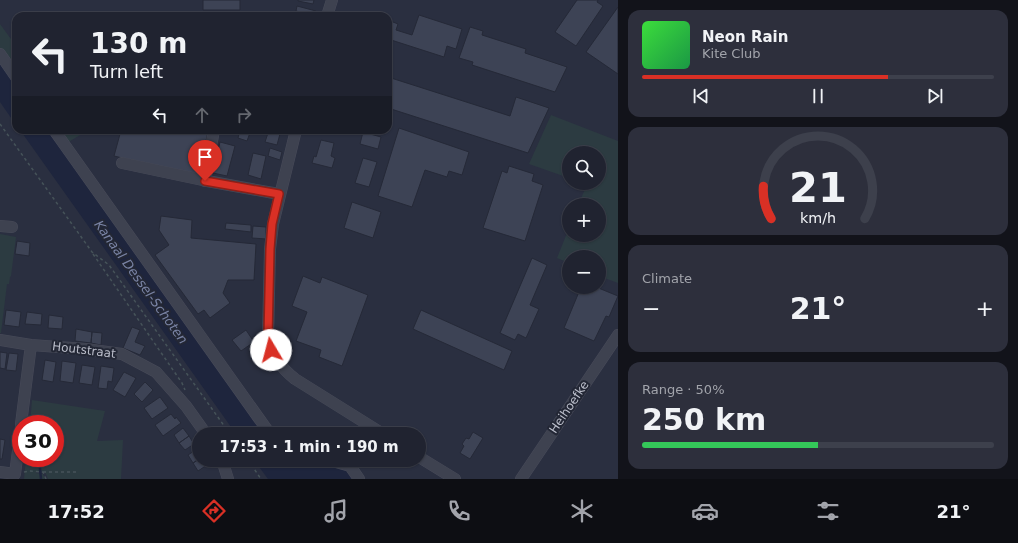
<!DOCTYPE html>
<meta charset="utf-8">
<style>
body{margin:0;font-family:"DejaVu Sans",sans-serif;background:#2d2f3c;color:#f1f3f6;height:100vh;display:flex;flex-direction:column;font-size:15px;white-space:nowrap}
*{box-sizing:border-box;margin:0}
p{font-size:13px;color:#a2a4ab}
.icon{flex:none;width:22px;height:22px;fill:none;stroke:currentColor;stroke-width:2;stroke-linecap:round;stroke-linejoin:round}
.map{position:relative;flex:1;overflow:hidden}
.side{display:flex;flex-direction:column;gap:10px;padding:10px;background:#12131a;width:400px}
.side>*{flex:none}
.top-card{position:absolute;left:12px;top:12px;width:380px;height:122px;border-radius:12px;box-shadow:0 1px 3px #0004,0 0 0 1px #3d404c;background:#202330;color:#f1f3f6;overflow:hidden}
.buttons{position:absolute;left:562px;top:146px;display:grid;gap:8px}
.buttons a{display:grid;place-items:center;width:44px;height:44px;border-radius:50%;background:#202330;box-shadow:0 1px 3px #0004,0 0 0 1px #3d404c;font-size:20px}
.speed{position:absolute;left:12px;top:415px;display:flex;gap:8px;font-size:20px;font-weight:700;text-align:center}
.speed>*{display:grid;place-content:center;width:52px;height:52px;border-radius:50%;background:#202330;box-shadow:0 1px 3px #0004,0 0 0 1px #3d404c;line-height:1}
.speed .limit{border:6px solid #d22;background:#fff;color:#111}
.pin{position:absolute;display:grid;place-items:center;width:34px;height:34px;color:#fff;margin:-41px -17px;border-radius:50% 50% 50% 0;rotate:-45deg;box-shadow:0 0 4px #0007}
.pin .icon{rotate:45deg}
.me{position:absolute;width:44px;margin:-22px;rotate:352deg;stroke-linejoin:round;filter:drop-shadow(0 0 3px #0008)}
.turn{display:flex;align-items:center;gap:14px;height:84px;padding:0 12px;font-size:18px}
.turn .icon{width:52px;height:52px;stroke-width:2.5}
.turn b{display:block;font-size:28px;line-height:34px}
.lanes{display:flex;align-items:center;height:38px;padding:0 12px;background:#0003;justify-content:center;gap:20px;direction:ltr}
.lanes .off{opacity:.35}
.big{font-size:30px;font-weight:600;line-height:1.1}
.side .tile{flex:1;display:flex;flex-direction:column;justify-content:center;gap:6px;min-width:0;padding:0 14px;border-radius:12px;background:#2d2f3c}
.side .dial{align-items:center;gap:0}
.dial svg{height:104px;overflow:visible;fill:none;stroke:#3d404c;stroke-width:7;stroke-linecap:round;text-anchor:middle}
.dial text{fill:#f1f3f6;stroke:none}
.song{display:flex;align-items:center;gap:12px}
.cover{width:48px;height:48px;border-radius:6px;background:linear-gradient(135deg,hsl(120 70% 55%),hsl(140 70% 35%))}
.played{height:4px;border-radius:2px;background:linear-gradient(90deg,#d93025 70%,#3d404c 70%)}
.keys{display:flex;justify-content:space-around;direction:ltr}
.heat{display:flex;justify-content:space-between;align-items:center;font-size:22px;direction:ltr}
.charge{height:6px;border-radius:3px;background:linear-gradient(90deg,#34c759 50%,#3d404c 0)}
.trip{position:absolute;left:192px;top:427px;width:234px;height:40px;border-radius:20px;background:#202330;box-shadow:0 1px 3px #0004,0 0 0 1px #3d404c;font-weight:600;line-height:40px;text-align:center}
.dock{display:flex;height:64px;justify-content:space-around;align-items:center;background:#0d0e13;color:#a2a4ab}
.dock .icon{width:28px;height:28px}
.dock .on{color:#d93025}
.dock b{font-size:18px;color:#f1f3f6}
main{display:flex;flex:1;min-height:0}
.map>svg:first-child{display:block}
.green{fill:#2c3b41}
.water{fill:#1e253d}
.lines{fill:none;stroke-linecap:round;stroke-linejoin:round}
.stream{stroke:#1e253d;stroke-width:2.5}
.building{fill:#3d4355;stroke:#252937}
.minor-casing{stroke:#484b59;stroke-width:12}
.path{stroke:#465359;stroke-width:1.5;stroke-dasharray:3 3;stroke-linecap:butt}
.minor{stroke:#3e4250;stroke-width:11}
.route-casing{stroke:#8d1f18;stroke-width:10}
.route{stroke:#d93025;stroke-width:7}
.labels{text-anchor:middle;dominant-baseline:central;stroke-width:4;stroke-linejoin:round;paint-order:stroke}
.street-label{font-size:12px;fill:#bbbeca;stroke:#232735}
.water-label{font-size:13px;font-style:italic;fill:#7983a4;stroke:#232735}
</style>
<main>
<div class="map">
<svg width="618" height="479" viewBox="0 0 618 479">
<rect width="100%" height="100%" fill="#2a2f40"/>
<!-- green -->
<path class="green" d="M0 24 16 46V81L0 59Z
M551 115 618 141V283L599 276V257H569V263L557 258 569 228V235H599V205H578L587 185 583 183H599V153H569V178L529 164Z
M50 130H77L80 135 62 146Z
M0 234 16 237 11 276 10 277 9 284H7L1 333H0Z
M32 400 105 411 97 441 123 440 121 479H48L45 472 36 471V473L43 474 45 479H24L26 458H55V424H30Z"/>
<!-- water -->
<path class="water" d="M0 59 16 81V125L0 102Z
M20 130H50L266 434H236Z
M254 460H317L350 470 356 479H268Z"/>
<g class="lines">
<!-- stream -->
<path class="stream" d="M39 458 41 479"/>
</g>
<!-- building -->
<path class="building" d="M203 0H240V10H203Z
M298 0H314L313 4 298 1Z
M577 0H598L597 2 603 6 576 46 555 32Z
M297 6 316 11 315 16H304V13L296 11Z
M618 7V74L586 52Z
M419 15 462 29 456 49 447 46 444 57 388 39V20L398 24 396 30 412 35Z
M470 27 483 31 482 35 526 49 525 53 567 67 555 92 472 65 473 62 459 58Z
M388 77 510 116 516 97 549 108 528 153 388 108Z
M399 128 469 152 462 175 449 171 447 177 425 170 412 207 378 196Z
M102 130H197L208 132 198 176 114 156 120 134Z
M240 130H251L247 141 238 138Z
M269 130H281L277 145 265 142Z
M363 132 381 137 378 149 360 144Z
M321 140 334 143 331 156 335 158 332 168 312 163 314 156 316 157Z
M220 142 235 146 227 176 213 173Z
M270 148 282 152 280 160 268 156Z
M253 153 266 156 261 179 248 175Z
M363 158 377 162 369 187 355 183Z
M509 166 534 174 532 181 543 185 525 241 483 228 502 171 507 173Z
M352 202 381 212 373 238 344 228Z
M161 216 192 220 191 238 256 244 254 280H228L223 293 230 303 210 318 204 310 198 314 155 255 169 245 159 230Z
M226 223 251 225V232L225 229Z
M253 226 266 227V239L252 238Z
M17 241 30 243 29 256 15 254Z
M532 258 547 265 530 305 539 309 526 338 518 334 515 340 500 333Z
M303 276 320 283 322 277 368 295 342 366 319 357 321 350 296 341 307 312 292 306Z
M581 287H596L618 296 609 317 606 316 594 341 564 328Z
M6 310 21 312 19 327 4 325Z
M421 310 512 351 504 370 413 329Z
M27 312 42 314 41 325 25 324Z
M49 315 63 317 62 329 48 328Z
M132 327 140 330 135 342 145 346 140 355 123 348Z
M76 329 92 332 91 343 75 341Z
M246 330 254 342 241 351 232 340Z
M92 332 102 333 101 345 91 343Z
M0 352 7 353 5 369 0 368Z
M9 353 18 354 16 371 6 370Z
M45 360 56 362 53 382 42 380Z
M62 361 76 363 73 383 60 381Z
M82 365 95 367 92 385 79 383Z
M101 366 114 368 112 382 108 381 107 389 98 388Z
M124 372 136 378 125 397 113 390Z
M145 382 153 390 142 402 134 394Z
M160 397 168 408 152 419 144 408Z
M171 414 175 419 176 417 181 423 163 436 155 425Z
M183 428 189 436 179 443 174 435Z
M473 432 483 438 470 459 460 453 464 446 462 444 466 438 469 439Z
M189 436 194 444 185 450 179 443Z
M0 439 5 440 2 459H0Z
M197 449 199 451V459L193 463 188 455Z
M199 459V460H204L207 465 198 471 193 463Z"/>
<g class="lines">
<defs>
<path id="minor" d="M327 16 332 0
M0 54 16 77
M54 130 270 434
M296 130 273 224 270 249 268 337C272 355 280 367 295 379L383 434
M122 163 207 181 279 194
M205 181 214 130
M0 226 12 227
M0 340 31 345 86 349 122 354 156 372 186 406 206 434
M21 424 31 345
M419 457 455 479
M222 460 228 479
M329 460 350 466 359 479
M0 472 15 474 21 427
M521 479 618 335"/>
</defs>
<!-- minor casing -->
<use href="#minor" class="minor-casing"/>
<!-- path -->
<path class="path" d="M0 124 92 252 109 265 230 434
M93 254 182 383 185 390
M248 460 261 479
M24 472 29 471 43 472 46 479
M43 472H78"/>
<!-- minor -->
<use href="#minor" class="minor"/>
</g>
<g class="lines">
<defs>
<path id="route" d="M205 181 279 194 272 224 270 249 268 337 271 350"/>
</defs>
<!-- route casing -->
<use href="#route" class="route-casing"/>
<!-- route -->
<use href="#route" class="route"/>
</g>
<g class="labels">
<!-- street labels -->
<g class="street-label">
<text transform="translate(84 350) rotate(7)">Houtstraat</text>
<text transform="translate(569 407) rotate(-56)">Heihoefke</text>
</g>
<!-- water labels -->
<g class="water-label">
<text transform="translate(141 282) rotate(54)">Kanaal Dessel-Schoten</text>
</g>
</g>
</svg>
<div class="buttons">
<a><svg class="icon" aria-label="search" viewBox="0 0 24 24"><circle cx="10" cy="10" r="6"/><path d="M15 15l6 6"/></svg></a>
<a>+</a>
<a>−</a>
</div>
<div class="speed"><div class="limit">30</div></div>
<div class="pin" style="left:205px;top:181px;background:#d93025"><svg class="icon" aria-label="arrive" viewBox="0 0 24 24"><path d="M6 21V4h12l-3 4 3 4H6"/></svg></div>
<svg class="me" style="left:271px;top:350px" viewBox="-20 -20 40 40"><circle r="19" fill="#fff"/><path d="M0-13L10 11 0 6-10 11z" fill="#d93025"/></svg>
<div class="trip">17:53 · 1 min · 190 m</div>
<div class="top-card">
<div class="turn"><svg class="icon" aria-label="left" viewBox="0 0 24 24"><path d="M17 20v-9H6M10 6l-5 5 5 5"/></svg><div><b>130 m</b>Turn left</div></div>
<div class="lanes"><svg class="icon" aria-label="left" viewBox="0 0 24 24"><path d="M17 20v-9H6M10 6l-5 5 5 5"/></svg><svg class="icon off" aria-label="ahead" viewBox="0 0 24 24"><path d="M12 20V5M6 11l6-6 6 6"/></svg><svg class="icon off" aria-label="right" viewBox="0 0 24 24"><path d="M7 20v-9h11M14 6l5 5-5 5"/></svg></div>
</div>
</div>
<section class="side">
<div class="tile">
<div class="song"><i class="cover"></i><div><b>Neon Rain</b><p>Kite Club</p></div></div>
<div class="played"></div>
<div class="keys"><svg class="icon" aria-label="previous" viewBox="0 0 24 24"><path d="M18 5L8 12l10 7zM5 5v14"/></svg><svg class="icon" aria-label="pause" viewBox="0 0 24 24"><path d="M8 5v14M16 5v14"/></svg><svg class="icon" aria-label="next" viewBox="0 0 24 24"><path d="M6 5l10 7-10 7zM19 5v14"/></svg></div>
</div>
<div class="tile dial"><svg viewBox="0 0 100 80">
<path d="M14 69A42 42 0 1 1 86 69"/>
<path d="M14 69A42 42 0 0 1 8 44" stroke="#d93025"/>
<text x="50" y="56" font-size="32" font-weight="700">21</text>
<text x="50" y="72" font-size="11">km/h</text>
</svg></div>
<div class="tile"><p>Climate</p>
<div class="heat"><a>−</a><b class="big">21°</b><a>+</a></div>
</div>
<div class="tile"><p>Range · 50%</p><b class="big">250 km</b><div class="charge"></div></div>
</section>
</main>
<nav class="dock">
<b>17:52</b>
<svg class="icon on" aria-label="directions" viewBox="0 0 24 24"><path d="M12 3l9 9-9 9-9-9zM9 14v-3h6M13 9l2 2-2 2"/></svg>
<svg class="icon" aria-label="music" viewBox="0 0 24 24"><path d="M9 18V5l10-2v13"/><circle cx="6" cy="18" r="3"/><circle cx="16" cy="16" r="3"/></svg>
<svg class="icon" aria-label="phone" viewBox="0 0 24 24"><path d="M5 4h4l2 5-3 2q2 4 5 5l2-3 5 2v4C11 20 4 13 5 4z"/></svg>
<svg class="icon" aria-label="climate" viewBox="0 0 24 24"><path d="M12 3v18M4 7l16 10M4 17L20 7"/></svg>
<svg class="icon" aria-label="car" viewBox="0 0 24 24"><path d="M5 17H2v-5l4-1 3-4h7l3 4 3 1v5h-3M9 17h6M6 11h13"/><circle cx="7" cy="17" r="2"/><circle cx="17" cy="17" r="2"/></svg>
<svg class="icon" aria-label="filters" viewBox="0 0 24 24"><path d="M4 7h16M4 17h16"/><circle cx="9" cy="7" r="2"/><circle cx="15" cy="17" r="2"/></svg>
<b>21°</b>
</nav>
